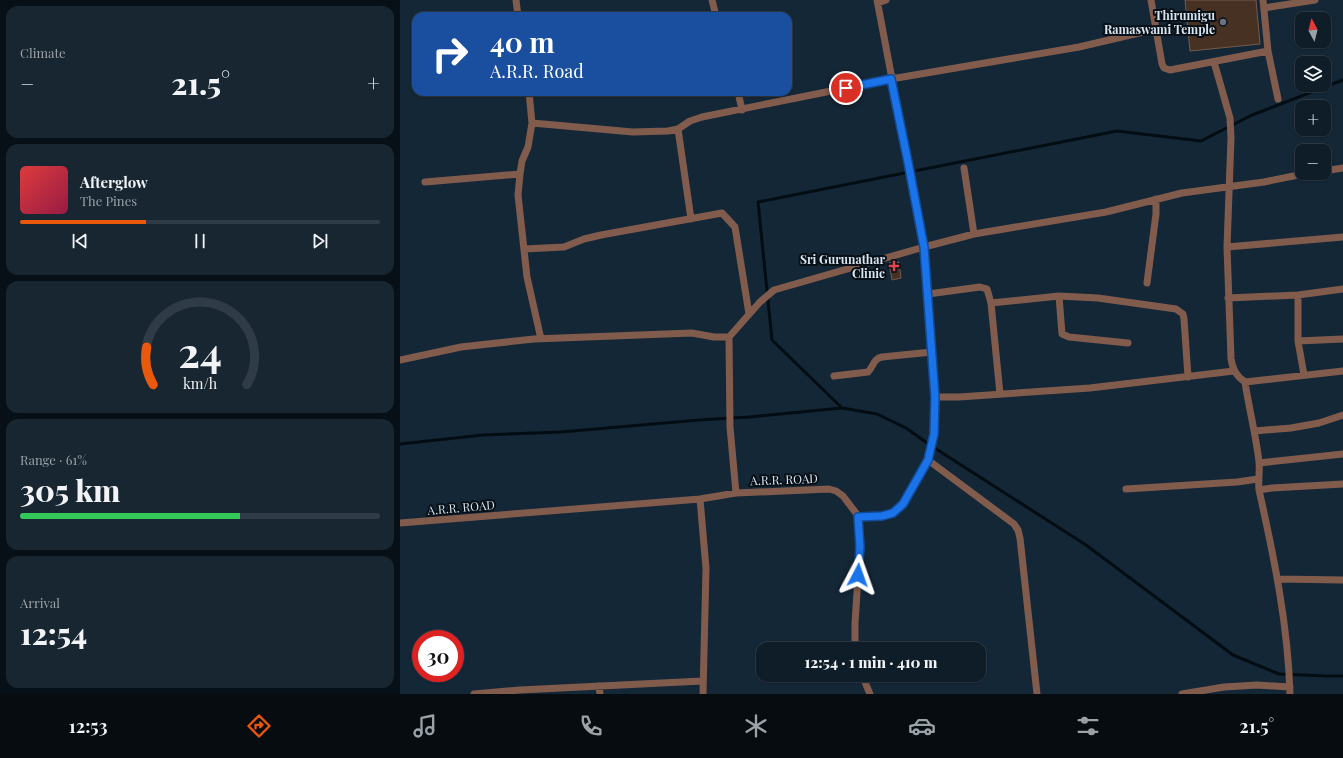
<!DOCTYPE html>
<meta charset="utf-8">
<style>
body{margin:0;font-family:"Playfair Display",serif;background:#182631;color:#f1f3f6;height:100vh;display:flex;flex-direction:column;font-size:15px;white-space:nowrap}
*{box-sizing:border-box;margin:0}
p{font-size:13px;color:#9ba2a8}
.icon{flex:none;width:22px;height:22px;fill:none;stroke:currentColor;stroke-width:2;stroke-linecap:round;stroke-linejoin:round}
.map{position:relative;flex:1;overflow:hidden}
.side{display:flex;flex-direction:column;gap:6px;padding:6px;background:#081017;width:400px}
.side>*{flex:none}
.top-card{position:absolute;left:12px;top:12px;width:380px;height:84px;border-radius:12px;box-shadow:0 1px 3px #0004,0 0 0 1px #2f3b46;background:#1a4fa0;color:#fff;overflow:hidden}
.needle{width:26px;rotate:353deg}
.tools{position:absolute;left:895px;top:12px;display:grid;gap:8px}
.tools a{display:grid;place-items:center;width:36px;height:36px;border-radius:8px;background:#0f1d29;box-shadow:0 1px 3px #0004,0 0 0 1px #2f3b46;font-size:20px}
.speed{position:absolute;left:12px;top:630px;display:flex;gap:8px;font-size:20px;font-weight:700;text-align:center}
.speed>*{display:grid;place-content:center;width:52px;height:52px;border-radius:50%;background:#0f1d29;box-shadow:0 1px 3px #0004,0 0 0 1px #2f3b46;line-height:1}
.speed .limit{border:6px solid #d22;background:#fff;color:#111}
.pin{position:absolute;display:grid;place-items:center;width:34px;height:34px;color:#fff;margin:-17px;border:2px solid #fff;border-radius:50%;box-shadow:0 1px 4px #0007}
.me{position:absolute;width:44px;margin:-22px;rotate:4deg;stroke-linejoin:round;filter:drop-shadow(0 0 3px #0008)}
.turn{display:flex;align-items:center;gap:14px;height:84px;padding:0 12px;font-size:18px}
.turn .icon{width:52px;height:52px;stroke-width:2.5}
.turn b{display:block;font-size:28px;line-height:34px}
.big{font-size:30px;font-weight:800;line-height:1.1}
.side .card{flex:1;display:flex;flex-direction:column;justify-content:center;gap:6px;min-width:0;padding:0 14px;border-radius:12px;background:#182631}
.side .dial{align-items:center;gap:0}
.dial svg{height:104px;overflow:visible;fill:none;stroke:#2f3b46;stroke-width:7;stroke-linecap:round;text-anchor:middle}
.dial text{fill:#f1f3f6;stroke:none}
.song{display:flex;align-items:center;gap:12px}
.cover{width:48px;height:48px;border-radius:6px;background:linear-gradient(135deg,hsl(0 70% 55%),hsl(340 70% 35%))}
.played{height:4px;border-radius:2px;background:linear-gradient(90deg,#ea580c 35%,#2f3b46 35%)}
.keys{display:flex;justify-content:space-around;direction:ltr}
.heat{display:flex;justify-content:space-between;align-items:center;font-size:22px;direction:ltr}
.charge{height:6px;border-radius:3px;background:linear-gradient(90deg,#34c759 61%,#2f3b46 0)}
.trip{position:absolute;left:356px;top:642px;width:230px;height:40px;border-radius:12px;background:#0f1d29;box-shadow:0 1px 3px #0004,0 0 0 1px #2f3b46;font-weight:800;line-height:40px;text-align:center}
.menu{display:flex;height:64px;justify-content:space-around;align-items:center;background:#060c10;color:#9ba2a8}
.menu .icon{width:28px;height:28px}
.menu .active{color:#ea580c}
.menu b{font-size:18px;color:#f1f3f6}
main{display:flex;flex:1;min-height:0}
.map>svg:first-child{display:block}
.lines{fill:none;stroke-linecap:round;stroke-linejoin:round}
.stream{stroke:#020d13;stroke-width:3}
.building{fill:#473123;stroke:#745c4d}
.minor{stroke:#815c4d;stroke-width:7}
.route-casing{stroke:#114b97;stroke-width:10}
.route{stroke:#1a73e8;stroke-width:7}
.worship-dot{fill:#6b7280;stroke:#070f17;stroke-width:1.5}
.health-dot{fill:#e0444e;stroke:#070f17;stroke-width:1.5}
.labels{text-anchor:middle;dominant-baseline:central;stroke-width:4;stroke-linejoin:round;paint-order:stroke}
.poi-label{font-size:12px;font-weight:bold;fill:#d9e5f0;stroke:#070f17;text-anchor:end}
.street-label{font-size:12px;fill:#d9e5f0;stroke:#070f17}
</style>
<main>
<section class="side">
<div class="card"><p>Climate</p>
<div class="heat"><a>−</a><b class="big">21.5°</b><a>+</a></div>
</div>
<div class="card">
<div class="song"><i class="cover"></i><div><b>Afterglow</b><p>The Pines</p></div></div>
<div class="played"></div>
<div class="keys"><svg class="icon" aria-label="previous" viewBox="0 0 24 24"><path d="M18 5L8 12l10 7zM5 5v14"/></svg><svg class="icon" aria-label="pause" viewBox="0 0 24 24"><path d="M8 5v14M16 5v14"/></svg><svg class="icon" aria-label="next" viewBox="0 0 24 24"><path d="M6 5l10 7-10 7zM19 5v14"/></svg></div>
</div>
<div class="card dial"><svg viewBox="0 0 100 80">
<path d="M14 69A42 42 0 1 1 86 69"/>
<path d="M14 69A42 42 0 0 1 9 40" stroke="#ea580c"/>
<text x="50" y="56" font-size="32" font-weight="700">24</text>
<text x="50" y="72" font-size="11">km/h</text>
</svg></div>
<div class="card"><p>Range · 61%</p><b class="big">305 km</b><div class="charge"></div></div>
<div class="card"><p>Arrival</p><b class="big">12:54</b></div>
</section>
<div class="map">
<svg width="943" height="694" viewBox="0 0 943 694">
<rect width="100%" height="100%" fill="#142737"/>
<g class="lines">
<!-- stream -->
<path class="stream" d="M442 408 372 340 358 202 717 131 801 141 852 115 943 80
M0 444 83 435 161 432 299 420 349 417 442 408 477 414 506 428 530 445 686 545 833 655 879 674 927 676H943"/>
</g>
<!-- building -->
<path class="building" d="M785 0H856L860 44 790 51Z
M499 262 501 278 492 280 489 263Z"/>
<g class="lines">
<!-- minor -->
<path class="minor" d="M116 0 118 16
M312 0 316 16
M751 0 762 64 764 68 770 70 868 51 863 0
M478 3 486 0
M864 8 915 0
M213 16H217
M868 51 878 99
M814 62 830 118 831 138 827 247 831 358C832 369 836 376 845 382 849 409 856 435 859 462 860 471 858 480 859 490 874 557 888 625 890 694
M129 92 132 123 128 147 122 161 120 174 118 195 127 277 141 339
M338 92 342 110
M132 123 233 132 268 131 278 129 290 121 302 117 491 79 679 47 756 29
M278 129 291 219
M564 168 574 234
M924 171 943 168
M25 182 120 174
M827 247 943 237
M124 249 164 247 184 239 201 235 322 213 335 227 349 314
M747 283 756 214V199
M528 294 580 287 587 289 591 303 600 394
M898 295V341L904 375
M659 296 662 334 669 337 728 343
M828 298 898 295 943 289
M591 303 659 296 698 298 776 309 783 314 784 319 788 377
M329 337 330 427 336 493
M898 341 943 339
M0 360 61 347 134 339 292 333 314 337H329L360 302 374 290 524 247 574 234 706 212 782 193 864 182 908 173
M434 376 468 372C474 366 473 359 482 357L532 352
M845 382 943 371
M535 397H559L690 388 834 371
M854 431 891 428 919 423 943 415
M528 460 614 524 618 530 620 538 637 694
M859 463 943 454
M726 489 837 482 858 479
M859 490 872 488 943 484
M300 499 306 568 303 694
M0 523 300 499 336 493 429 489 436 491 443 496 459 517 482 516 493 513 503 504 528 460 534 433 535 397 524 247 477 0
M878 579 943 580
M455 649V623L460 547 459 517
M462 675 470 694
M199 686 200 694
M74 694 120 690 302 681
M782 694 824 687 857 685 890 687"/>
</g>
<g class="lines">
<defs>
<path id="route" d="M446 88 491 79 508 162 524 247 535 397 534 434 528 460 503 504 493 513 482 516 458 517 460 547 458 575"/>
</defs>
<!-- route casing -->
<use href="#route" class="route-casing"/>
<!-- route -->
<use href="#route" class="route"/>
</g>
<!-- markers -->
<circle class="worship-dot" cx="823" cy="22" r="4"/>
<path class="health-dot" d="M492 260h4v4h4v4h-4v4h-4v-4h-4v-4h4z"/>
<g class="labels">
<!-- poi labels -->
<g class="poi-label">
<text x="815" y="15">Thirumigu<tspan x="815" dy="14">Ramaswami Temple</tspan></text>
<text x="485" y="259">Sri Gurunathar<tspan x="485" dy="14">Clinic</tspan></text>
</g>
<!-- street labels -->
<g class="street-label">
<text transform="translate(384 479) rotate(-2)">A.R.R. ROAD</text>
<text transform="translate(61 507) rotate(-5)">A.R.R. ROAD</text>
</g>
</g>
</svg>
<div class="tools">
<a><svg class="needle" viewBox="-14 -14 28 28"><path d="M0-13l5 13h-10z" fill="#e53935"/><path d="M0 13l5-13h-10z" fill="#9ba2a8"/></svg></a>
<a><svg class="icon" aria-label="layers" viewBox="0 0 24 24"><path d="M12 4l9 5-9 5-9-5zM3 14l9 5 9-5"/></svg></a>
<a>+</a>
<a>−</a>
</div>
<div class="speed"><div class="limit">30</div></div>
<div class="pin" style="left:446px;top:88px;background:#d93025"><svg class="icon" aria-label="arrive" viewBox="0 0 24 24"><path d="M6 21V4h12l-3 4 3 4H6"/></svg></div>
<svg class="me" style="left:458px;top:575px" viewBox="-20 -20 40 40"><path d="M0-17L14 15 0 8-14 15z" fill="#1a73e8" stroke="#fff" stroke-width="4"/></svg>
<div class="trip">12:54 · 1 min · 410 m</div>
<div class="top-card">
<div class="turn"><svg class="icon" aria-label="right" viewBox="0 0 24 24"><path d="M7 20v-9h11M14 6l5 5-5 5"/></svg><div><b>40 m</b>A.R.R. Road</div></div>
</div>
</div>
</main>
<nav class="menu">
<b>12:53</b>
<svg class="icon active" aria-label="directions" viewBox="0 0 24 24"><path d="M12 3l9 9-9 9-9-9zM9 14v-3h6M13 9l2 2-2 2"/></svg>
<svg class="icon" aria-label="music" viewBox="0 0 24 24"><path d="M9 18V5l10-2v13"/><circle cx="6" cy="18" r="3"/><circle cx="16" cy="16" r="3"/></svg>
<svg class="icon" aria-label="phone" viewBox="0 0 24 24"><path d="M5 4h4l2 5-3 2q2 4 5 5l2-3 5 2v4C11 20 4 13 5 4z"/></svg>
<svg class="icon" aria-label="climate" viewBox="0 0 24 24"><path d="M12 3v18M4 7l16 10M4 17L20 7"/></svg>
<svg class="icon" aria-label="car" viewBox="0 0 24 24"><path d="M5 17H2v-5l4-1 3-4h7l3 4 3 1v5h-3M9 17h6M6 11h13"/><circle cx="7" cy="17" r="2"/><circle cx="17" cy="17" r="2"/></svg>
<svg class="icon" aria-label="filters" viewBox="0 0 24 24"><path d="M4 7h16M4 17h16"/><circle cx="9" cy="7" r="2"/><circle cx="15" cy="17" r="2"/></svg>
<b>21.5°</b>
</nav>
